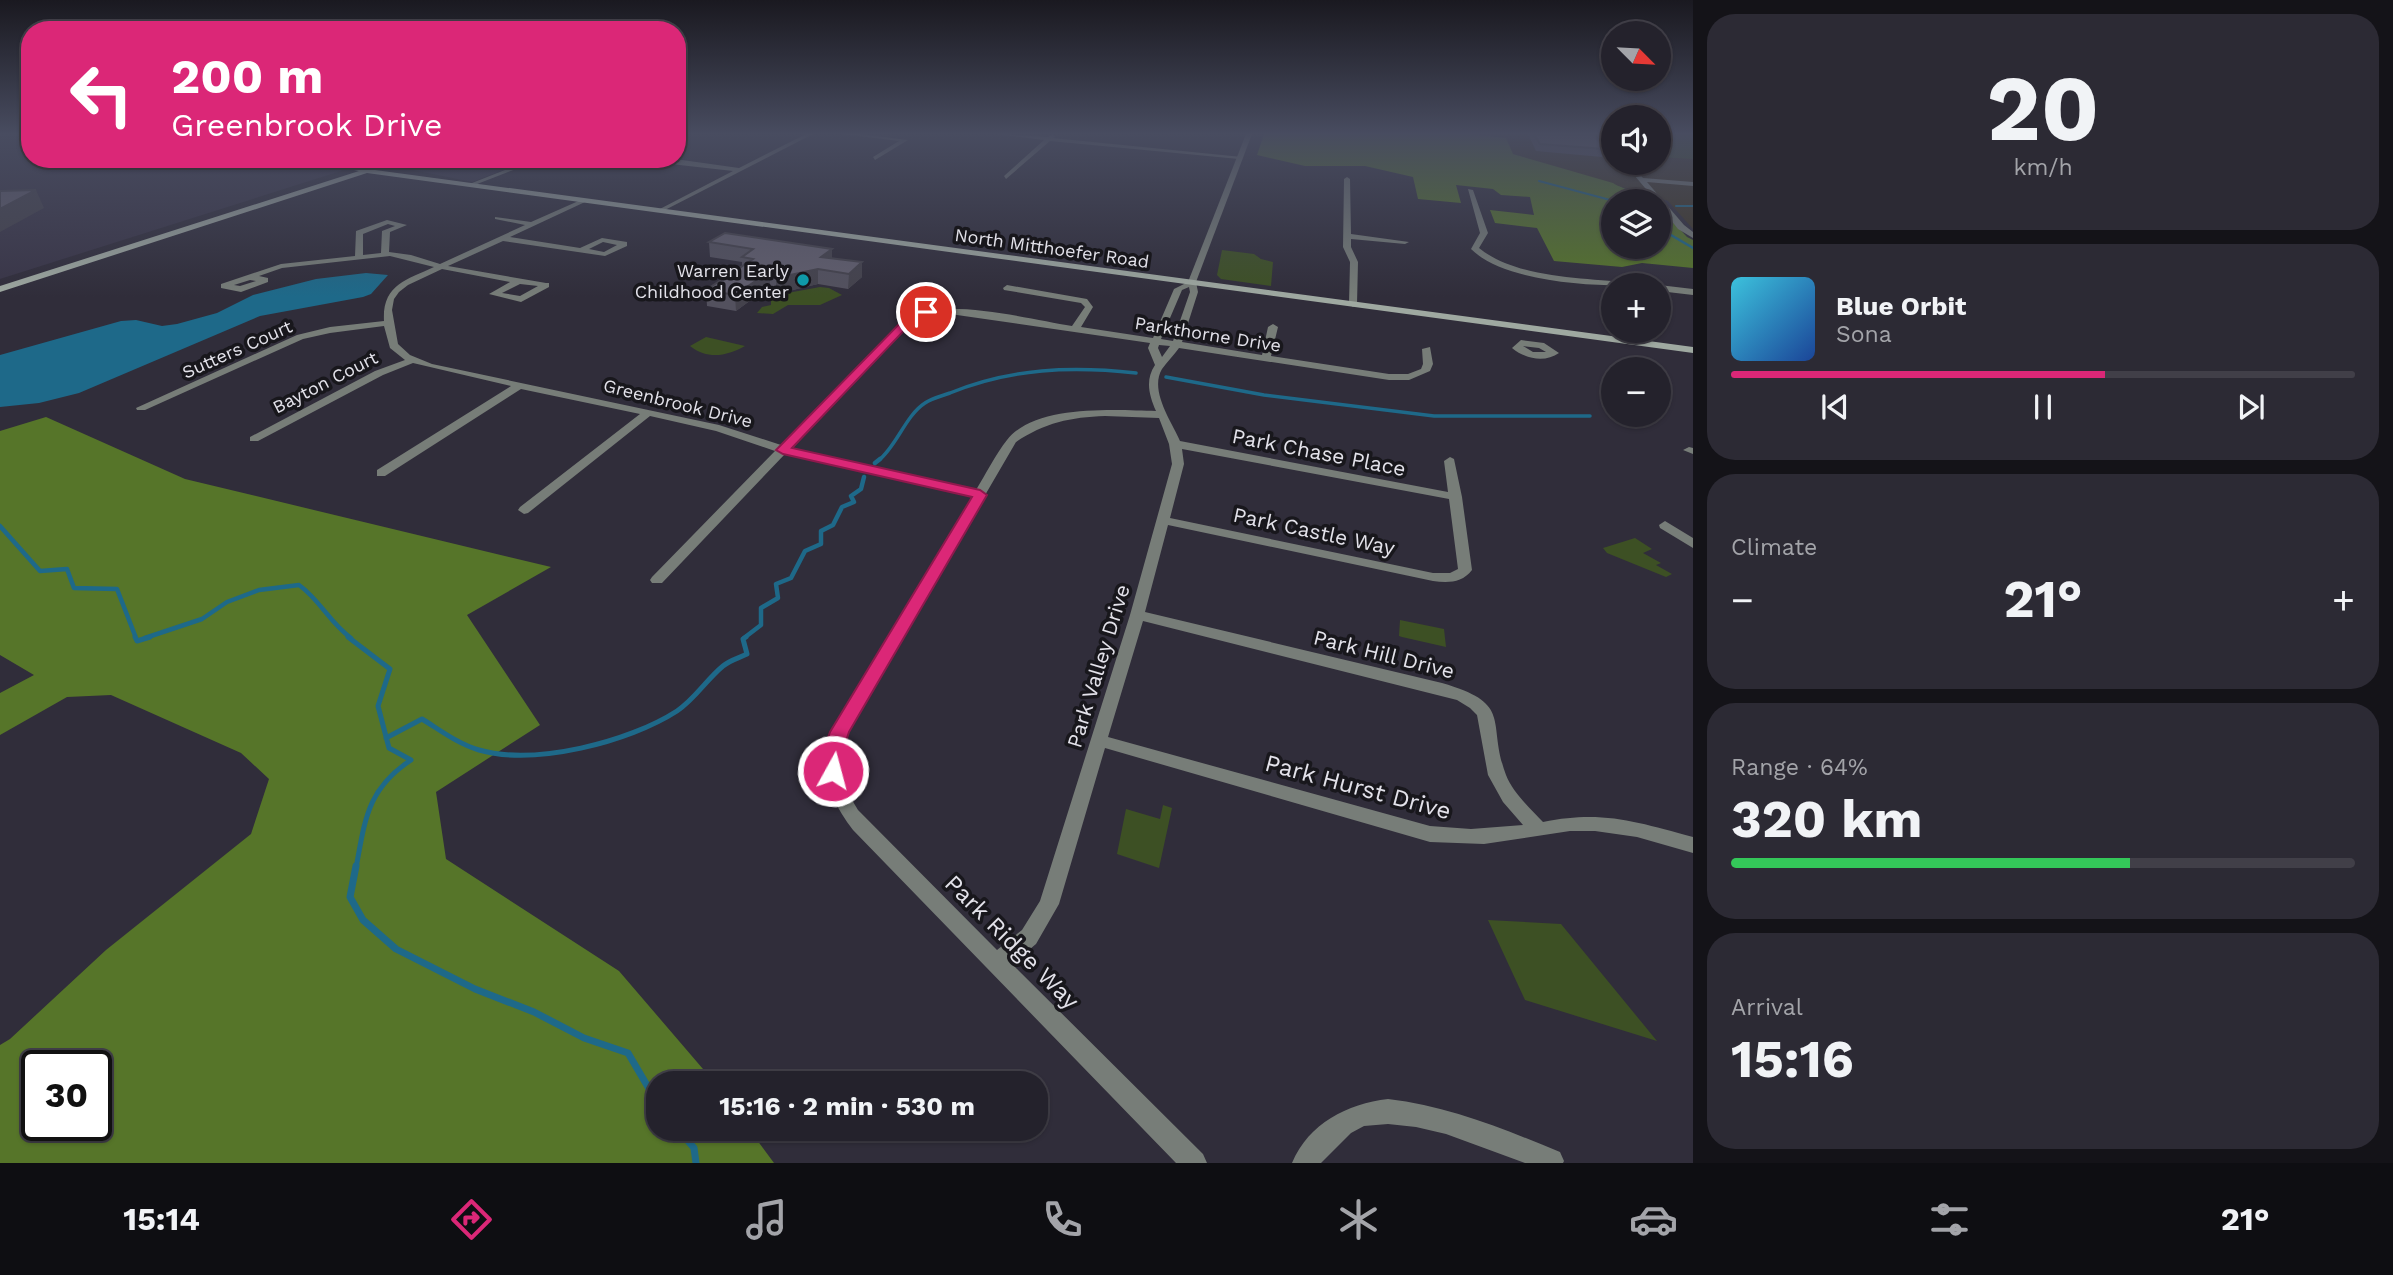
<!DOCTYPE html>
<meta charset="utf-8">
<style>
body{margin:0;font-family:"Work Sans",sans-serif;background:#2c2a34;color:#f1f3f6;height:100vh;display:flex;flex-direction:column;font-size:26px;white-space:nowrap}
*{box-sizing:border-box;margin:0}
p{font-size:23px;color:#a3a4a9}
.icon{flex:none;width:38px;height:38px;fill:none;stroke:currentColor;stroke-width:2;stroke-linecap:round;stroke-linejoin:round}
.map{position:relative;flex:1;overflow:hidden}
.details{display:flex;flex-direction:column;gap:14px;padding:14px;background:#141318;width:700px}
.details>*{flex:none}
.banner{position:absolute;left:21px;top:21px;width:665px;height:147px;border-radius:28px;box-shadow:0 2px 5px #0004,0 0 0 2px #413f48;background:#db2777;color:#fff;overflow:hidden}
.needle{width:46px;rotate:114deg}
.controls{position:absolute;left:1601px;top:21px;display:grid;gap:14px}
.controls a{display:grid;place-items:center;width:70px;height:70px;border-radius:50%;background:#24222c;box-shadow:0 2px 5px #0004,0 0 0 2px #413f48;font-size:35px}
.speed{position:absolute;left:21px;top:1050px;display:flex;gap:14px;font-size:35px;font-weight:700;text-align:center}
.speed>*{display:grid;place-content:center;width:91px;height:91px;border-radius:50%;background:#24222c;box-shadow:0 2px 5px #0004,0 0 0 2px #413f48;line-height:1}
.speed .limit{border:4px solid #111;border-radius:10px;background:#fff;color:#111}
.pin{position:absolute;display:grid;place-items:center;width:60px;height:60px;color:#fff;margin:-30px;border:4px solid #fff;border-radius:50%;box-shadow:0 2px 7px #0007}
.me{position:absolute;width:77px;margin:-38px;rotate:7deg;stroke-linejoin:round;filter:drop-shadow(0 0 5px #0008)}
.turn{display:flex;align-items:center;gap:24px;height:147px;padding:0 35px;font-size:32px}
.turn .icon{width:91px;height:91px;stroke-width:2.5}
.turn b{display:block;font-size:49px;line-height:60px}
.big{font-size:52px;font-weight:700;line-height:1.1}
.details .tile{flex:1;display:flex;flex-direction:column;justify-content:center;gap:10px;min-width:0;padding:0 24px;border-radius:28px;background:#2c2a34}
.details .dial{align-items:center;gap:0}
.dial b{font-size:91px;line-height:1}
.song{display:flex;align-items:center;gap:21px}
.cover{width:84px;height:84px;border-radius:10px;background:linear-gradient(135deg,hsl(190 70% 55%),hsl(220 70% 35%))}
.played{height:7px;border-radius:4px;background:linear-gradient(90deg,#db2777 60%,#413f48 60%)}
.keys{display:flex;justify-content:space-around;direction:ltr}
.heat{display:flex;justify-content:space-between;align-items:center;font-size:38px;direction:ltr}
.charge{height:10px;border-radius:5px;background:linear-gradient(90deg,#34c759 64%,#413f48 0)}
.trip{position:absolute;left:646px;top:1071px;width:402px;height:70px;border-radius:28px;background:#24222c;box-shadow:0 2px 5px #0004,0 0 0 2px #413f48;font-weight:700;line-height:70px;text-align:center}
.menu{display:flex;height:112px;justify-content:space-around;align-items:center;background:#0e0e12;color:#a3a4a9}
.menu .icon{width:49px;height:49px}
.menu .on{color:#db2777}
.menu b{font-size:32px;color:#f1f3f6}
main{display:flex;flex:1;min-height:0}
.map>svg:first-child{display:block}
.built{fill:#393547}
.education{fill:#3e3625}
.green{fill:#3d5024}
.forest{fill:#567529;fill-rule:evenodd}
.water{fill:#1e6989}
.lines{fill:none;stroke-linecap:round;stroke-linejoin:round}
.stream-far5{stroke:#1e6989;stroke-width:2}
.stream-far4{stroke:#1e6989;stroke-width:2.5}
.stream-far3{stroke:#1e6989;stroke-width:3.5}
.stream-far2{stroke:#1e6989;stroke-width:4.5}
.stream-far1{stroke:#1e6989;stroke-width:5}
.stream{stroke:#1e6989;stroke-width:7}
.minor{fill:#777d78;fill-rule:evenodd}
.tertiary{fill:#777d78;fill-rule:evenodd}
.secondary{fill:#9fa9a1;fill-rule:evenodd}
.wall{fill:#53515e}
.shaded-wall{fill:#44424c}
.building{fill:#615e6d;stroke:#44424c;stroke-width:2}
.route{fill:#db2777;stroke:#8e194d;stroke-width:2}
.culture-dot{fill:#0f9aa8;stroke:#18171c;stroke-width:2.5}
.labels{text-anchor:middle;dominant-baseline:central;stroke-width:7;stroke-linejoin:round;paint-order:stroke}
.far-street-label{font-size:18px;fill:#e3e2ea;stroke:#18171c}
.far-poi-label{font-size:18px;fill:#e3e2ea;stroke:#18171c;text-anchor:end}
.street-label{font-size:21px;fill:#e3e2ea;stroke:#18171c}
.near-street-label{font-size:24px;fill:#e3e2ea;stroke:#18171c}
</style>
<main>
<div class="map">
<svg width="1693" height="1163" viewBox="0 0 1693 1163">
<rect width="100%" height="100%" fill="#302d3a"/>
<!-- built -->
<path class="built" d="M0 134H30V159H272L342 169 341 171 0 279Z
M419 159H457L514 166 472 182 408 169 405 164Z"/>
<!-- education -->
<path class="education" d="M1474 134H1613L1614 163H1659V134H1693V229L1668 201 1510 153 1503 137Z"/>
<!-- green -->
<path class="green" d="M1659 134H1693V159L1659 157Z
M1222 250 1254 254 1261 259 1273 262 1271 286 1221 279 1217 275Z
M820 287 829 288 842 295 820 305H788L773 314 757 313 762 307 771 305V296Z
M706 337 745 346C727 356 708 360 690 346Z
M1635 538 1652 549 1643 553 1661 563 1656 565 1672 574 1666 577 1607 553 1603 548Z
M1400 620 1444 629 1446 647 1402 637 1399 636Z
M1163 805 1172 808 1159 868 1117 854 1126 809 1160 819Z
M1488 920 1561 924 1657 1041 1525 1000Z"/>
<!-- forest -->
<path class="forest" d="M1264 134H1469L1506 138 1513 154 1613 183C1625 191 1646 192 1654 201H1614V247H1659V207L1687 237 1693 240V268L1642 263 1622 267 1554 261 1537 228 1495 223 1490 210 1534 215 1530 197 1501 195 1493 189 1456 185 1461 203 1418 199 1413 177 1365 166H1305L1257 155Z
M46 417 185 479 551 567 467 615 540 725 436 792 446 859 619 971 715 1083H658V1129H749L774 1163H0V1045L10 1039 106 950 251 834 269 779 241 753 111 695 67 697 0 735V693L34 675 0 655V431ZM37 1066H96V1125H37Z"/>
<!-- water -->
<path class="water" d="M366 273 388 275 371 294 363 297 260 316 79 393 39 403 0 407V355L121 321 136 320 162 326 177 324 217 313 253 295 316 279Z"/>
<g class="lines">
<!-- stream-far5 -->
<path class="stream-far5" d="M1539 181 1614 201
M1676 206H1693
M1614 207 1608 208 1614 211"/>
<!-- stream-far4 -->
<path class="stream-far4" d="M1659 228 1693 248"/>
<!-- stream-far3 -->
<path class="stream-far3" d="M1166 377 1264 395 1434 416H1590
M878 461C897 446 905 416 925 403 932 398 942 396 950 393 1011 368 1072 366 1136 373"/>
<!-- stream-far2 -->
<path class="stream-far2" d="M875 463 880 459
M0 526 40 571 67 569 74 588 117 589 136 638
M145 638 202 619 227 602 259 590 299 585C320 600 330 623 351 638
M744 638 761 625V608L778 598 776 584 791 578 805 551 821 544V531L833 525 842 507 854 502 851 496 861 489 864 477"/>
<!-- stream-far1 -->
<path class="stream-far1" d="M135 637 137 641 150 637
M348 637 390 669 378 706 389 748 411 760C367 789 365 820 356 868
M386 738 422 719C440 730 458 744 479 750 535 766 629 742 677 711 695 699 706 680 723 666 730 660 739 658 747 654L743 639 746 637"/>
<!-- stream -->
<path class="stream" d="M356 866 350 897 363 920 396 949 475 989 534 1012 584 1038 628 1053 658 1104
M678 1129 694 1148 696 1163"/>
<!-- minor -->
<path class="minor" d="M806 134H813L661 212 656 211 733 171 653 162 655 159H675L739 168Z
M842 134H859L908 140 875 160 873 157 899 141Z
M996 134 1048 137 1052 134 1055 136 1053 138 1242 157 1239 159 1050 141 1006 179 1004 176 1044 140Z
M1599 134H1605L1614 143V149Z
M533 159H542L472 186 467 185Z
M1624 163H1630L1643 178 1693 182V186L1647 182 1684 225 1693 232V238L1678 229 1659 205V201H1656Z
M1347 177 1350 179 1351 234 1409 242 1405 244 1351 239V247L1358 262 1357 304 1353 307 1349 304 1350 262 1343 247 1344 179Z
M1468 189 1473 190 1488 233 1479 248C1517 279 1587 278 1634 283L1638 285C1594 287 1504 282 1471 249L1480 233Z
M583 199 585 202 510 237 580 248 602 238 627 242V246L605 256 503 241 448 266 546 283H549V287L521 302 489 294 510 282 442 269 408 285 399 292 394 299 392 310 398 344 410 355 432 364 719 425 781 445 906 317C945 297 1028 319 1072 326L1085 307 1081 303 1004 290 1003 288 1007 285 1087 299 1093 307 1081 327 1153 338 1174 289 1192 280 1196 282 1198 292 1182 342 1262 355 1268 327 1273 324 1278 327 1271 356 1389 374H1408L1421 369 1423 364 1422 349 1430 347 1433 364 1430 371 1409 380H1389L1179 348C1174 355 1167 362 1162 369 1149 391 1172 422 1180 441L1448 492 1444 461 1450 457 1454 459 1462 497 1472 570C1462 583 1448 583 1433 581L1168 525 1145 612 1442 683C1515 704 1486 722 1506 775 1513 793 1530 808 1543 822 1603 810 1636 822 1693 837V853L1637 837 1595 831H1570L1484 844 1430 842 1105 748 1059 904 1036 944 1012 964 1203 1154 1207 1163H1176L853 830C830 800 818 770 831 732L972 497 785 454 662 583H652L650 580 652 577 775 451 716 431 650 416 528 513 524 514 518 510 520 507 640 414 521 389 385 476H377V470L511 386 413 363 383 375 258 441H250V437L375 371 405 360 390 348 384 326 330 333 303 339 145 410H137L136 408 297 335 330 327 384 321C382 285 406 280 434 267L390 256 282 268 259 276 268 278V282L241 292 221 288V284L281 264 355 256 356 231 387 220 407 225 390 232 389 252 411 255 440 264 525 225 495 219V217L531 222ZM388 224 395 226 382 231 381 253 363 255V234ZM603 242 617 245 604 252 589 249ZM250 280 256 281 240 286 234 285ZM520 284 538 286 520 296 502 293ZM1189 287 1190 292 1173 341 1161 339 1182 290ZM943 313 1150 343 1148 348 1155 365C1145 380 1149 395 1156 411 1115 410 1035 404 1007 440 995 455 986 474 976 490L790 449 912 321 925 315ZM1159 345 1170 346 1162 357 1158 348ZM1105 416 1159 418 1169 444 1172 464 1130 615 1040 901 1022 930 997 950 858 810C842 785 839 761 847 732L1016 442C1044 423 1071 417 1105 416ZM1182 449 1449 499 1458 569 1450 573H1433L1170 518 1184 464ZM1143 621 1457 700 1470 708 1477 715 1488 775 1503 802 1523 825 1471 829 1430 826 1108 737Z
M1659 285 1693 289V295L1659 291Z
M1521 340 1544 343 1559 353C1545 363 1525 359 1512 348ZM1523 346 1539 348 1546 352H1533Z
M1689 447 1693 448V454L1683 450Z
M1665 521 1693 538V548L1660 528 1659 525Z
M1388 1099C1449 1106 1504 1129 1560 1152L1564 1161 1563 1163H1525L1446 1134 1416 1127 1388 1124 1364 1126 1351 1133 1321 1163H1292C1309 1123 1347 1104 1388 1099Z"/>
<!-- tertiary -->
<path class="tertiary" d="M1246 134H1252L1196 282 1189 284 1188 282Z"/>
<!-- secondary -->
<path class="secondary" d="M299 159C320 159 350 170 367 169 381 167 392 159 406 159L375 170 1693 347V353L367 173 0 292V286L359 171Z"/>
</g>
<!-- wall -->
<path class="wall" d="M1528 134H1593L1605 149 1602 157 1536 151Z
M709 242 862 262V277L848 289 818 284 776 294 770 286 736 311 707 306 706 290 742 266V262L710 257Z"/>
<!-- shaded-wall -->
<path class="shaded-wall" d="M36 190 44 208 0 232V209Z
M832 249V263L821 257Z
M862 262V277L848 289 849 274Z
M818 269V284L776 294V278Z
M770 271V286L736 311 735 295Z"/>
<!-- building -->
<path class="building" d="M1534 134H1593L1605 149 1540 144Z
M36 190 0 209V191Z
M725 233 832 249 821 257 862 262 849 274 818 269 776 278 770 271 735 295 706 290 753 259 742 257 753 249 709 242Z"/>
<!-- sky -->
<linearGradient id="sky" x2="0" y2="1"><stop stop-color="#1a1920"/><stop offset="0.45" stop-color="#484c60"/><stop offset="1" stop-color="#484c60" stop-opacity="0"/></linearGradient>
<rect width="1693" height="297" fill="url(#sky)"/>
<!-- route -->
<path class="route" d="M926 309 930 310V315L913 321 792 448 980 490 987 495 849 732 843 751V771L840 777 833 779 826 777C819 762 825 746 830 732L972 497 783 454 776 450 906 317Z"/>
<!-- markers -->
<circle class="culture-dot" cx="803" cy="280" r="7"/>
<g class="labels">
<!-- far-street labels -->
<g class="far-street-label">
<text transform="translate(1052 248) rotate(8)">North Mitthoefer Road</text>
<text transform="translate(1208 334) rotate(9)">Parkthorne Drive</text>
<text transform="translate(237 349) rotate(-24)">Sutters Court</text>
<text transform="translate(325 382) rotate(-27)">Bayton Court</text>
<text transform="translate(678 403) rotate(14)">Greenbrook Drive</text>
</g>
<!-- far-poi labels -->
<g class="far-poi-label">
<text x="789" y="270">Warren Early<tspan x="789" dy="21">Childhood Center</tspan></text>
</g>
<!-- street labels -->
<g class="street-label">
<text transform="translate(1319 452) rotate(11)">Park Chase Place</text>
<text transform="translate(1314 531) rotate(12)">Park Castle Way</text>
<text transform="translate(1384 654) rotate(14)">Park Hill Drive</text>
<text transform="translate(1098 666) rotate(-73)">Park Valley Drive</text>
</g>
<!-- near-street labels -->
<g class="near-street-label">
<text transform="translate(1358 787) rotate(15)">Park Hurst Drive</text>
<text transform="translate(1012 942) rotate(45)">Park Ridge Way</text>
</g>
</g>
</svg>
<div class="controls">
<a><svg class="needle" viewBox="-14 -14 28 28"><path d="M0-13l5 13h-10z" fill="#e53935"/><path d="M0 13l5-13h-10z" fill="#a3a4a9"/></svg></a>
<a><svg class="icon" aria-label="sound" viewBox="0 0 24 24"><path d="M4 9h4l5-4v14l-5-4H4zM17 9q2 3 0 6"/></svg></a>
<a><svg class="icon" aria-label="layers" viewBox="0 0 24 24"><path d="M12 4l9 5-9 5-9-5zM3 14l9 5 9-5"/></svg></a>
<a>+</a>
<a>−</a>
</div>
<div class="speed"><div class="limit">30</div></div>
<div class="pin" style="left:926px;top:312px;background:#d93025"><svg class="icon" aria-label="arrive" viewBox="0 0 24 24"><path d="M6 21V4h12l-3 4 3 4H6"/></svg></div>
<svg class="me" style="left:833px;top:771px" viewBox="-20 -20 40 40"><circle r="17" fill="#db2777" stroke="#fff" stroke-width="3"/><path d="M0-11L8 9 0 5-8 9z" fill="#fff"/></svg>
<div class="trip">15:16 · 2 min · 530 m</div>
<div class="banner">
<div class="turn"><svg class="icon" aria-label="left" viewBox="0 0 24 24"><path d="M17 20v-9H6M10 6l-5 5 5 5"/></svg><div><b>200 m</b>Greenbrook Drive</div></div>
</div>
</div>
<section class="details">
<div class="tile dial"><b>20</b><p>km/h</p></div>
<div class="tile">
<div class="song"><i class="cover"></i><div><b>Blue Orbit</b><p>Sona</p></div></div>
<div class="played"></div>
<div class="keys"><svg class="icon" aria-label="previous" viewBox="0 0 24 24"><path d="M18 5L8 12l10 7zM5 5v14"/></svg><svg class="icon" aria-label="pause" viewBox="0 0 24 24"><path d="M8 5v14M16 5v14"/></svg><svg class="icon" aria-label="next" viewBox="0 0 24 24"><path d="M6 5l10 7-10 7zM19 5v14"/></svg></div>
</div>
<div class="tile"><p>Climate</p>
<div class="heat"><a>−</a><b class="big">21°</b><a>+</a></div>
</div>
<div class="tile"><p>Range · 64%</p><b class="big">320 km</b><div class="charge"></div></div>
<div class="tile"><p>Arrival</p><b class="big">15:16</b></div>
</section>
</main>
<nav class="menu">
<b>15:14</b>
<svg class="icon on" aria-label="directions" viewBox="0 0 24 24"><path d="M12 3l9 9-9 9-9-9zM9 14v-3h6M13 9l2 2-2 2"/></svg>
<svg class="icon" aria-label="music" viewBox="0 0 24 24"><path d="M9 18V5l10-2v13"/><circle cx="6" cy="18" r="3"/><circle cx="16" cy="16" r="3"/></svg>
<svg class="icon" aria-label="phone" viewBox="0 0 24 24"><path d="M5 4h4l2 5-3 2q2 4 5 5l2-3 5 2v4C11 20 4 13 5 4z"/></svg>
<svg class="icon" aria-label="climate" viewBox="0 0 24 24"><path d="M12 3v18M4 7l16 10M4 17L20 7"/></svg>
<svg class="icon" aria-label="car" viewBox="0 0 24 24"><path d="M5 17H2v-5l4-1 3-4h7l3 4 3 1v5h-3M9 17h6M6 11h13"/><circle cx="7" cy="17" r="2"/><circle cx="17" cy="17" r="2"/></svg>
<svg class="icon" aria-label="filters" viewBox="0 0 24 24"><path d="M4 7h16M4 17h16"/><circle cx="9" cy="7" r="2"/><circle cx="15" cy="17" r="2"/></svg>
<b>21°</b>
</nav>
